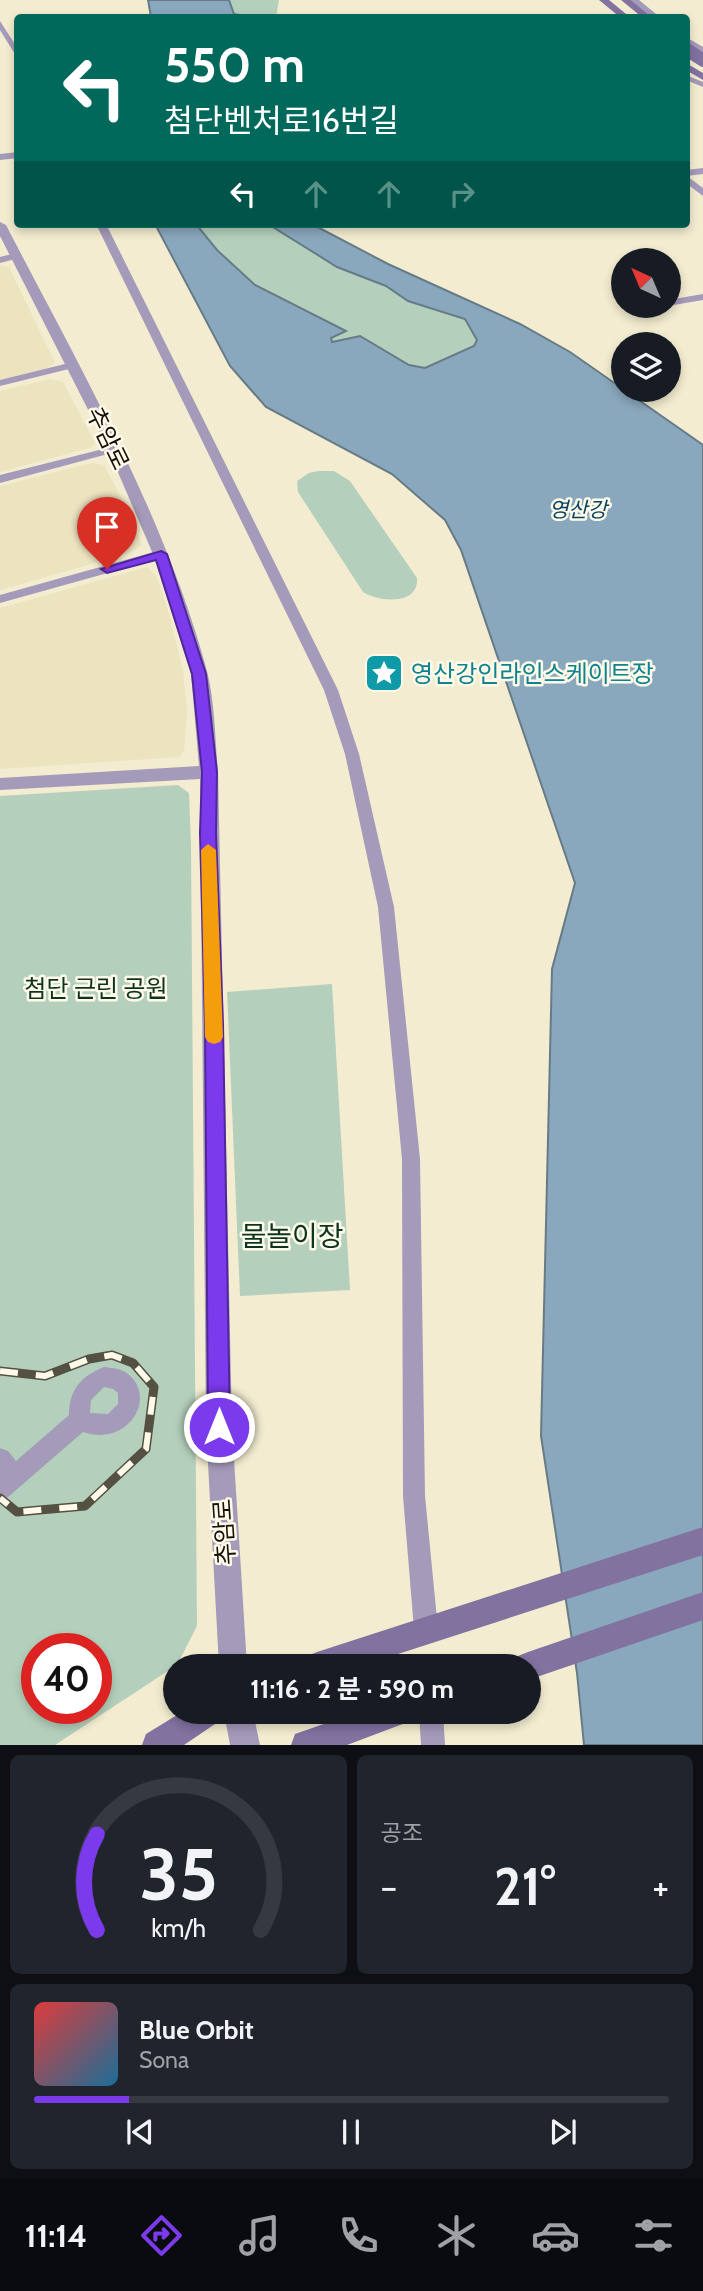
<!DOCTYPE html>
<html lang="ko">
<meta charset="utf-8">
<style>
body{margin:0;font-family:Cabin,"Noto Sans KR",sans-serif;background:#20242c;color:#f1f3f6;height:100vh;display:flex;flex-direction:column;font-size:26px;white-space:nowrap}
*{box-sizing:border-box;margin:0}
p{font-size:23px;color:#9ea1a6}
.icon{flex:none;width:38px;height:38px;fill:none;stroke:currentColor;stroke-width:2;stroke-linecap:round;stroke-linejoin:round}
.map{position:relative;height:1745px;overflow:hidden}
.sheet{display:flex;flex-direction:column;gap:10px;padding:10px;background:#0d0f14;flex:1}
.sheet>*{flex:none}
.guide{position:absolute;left:14px;top:14px;width:676px;height:214px;border-radius:7px;box-shadow:0 4px 10px #0003;background:#00695c;color:#fff;overflow:hidden}
.needle{width:46px;rotate:316deg}
.controls{position:absolute;left:611px;top:248px;display:grid;gap:14px}
.controls a{display:grid;place-items:center;width:70px;height:70px;border-radius:50%;background:#171b24;box-shadow:0 4px 10px #0003;font-size:35px}
.speed{position:absolute;left:21px;top:1633px;display:flex;gap:14px;font-size:35px;font-weight:700;text-align:center}
.speed>*{display:grid;place-content:center;width:91px;height:91px;border-radius:50%;background:#171b24;box-shadow:0 4px 10px #0003;line-height:1}
.speed .limit{border:10px solid #d22;background:#fff;color:#111}
.pin{position:absolute;display:grid;place-items:center;width:60px;height:60px;color:#fff;margin:-72px -30px;border-radius:50% 50% 50% 0;rotate:-45deg;box-shadow:0 0 7px #0007}
.pin .icon{rotate:45deg}
.me{position:absolute;width:77px;margin:-38px;rotate:0deg;stroke-linejoin:round;filter:drop-shadow(0 0 5px #0008)}
.turn{display:flex;align-items:center;gap:24px;height:147px;padding:0 35px;font-size:32px}
.turn .icon{width:91px;height:91px;stroke-width:2.5}
.turn b{display:block;font-size:49px;line-height:60px}
.lanes{display:flex;align-items:center;height:66px;padding:0 35px;background:#0003;justify-content:center;gap:35px;direction:ltr}
.lanes .off{opacity:.35}
.big{font-size:52px;font-weight:700;line-height:1.1}
.sheet .widget{flex:1;display:flex;flex-direction:column;justify-content:center;gap:10px;min-width:0;padding:0 24px;border-radius:10px;background:#20242c}
.sheet .dial{align-items:center;gap:0}
.dial svg{height:182px;overflow:visible;fill:none;stroke:#363941;stroke-width:7;stroke-linecap:round;text-anchor:middle}
.dial text{fill:#f1f3f6;stroke:none}
.song{display:flex;align-items:center;gap:21px}
.cover{width:84px;height:84px;border-radius:10px;background:linear-gradient(135deg,hsl(0 70% 55%),hsl(200 70% 35%))}
.played{height:7px;border-radius:4px;background:linear-gradient(90deg,#7c3aed 15%,#363941 15%)}
.keys{display:flex;justify-content:space-around;direction:ltr}
.heat{display:flex;justify-content:space-between;align-items:center;font-size:38px;direction:ltr}
.sheet .tiles{flex:1;display:grid;gap:10px;grid-template-columns:1fr 1fr}
.widget:last-child{grid-column:span 2}
.trip{position:absolute;left:163px;top:1654px;width:378px;height:70px;border-radius:35px;background:#171b24;box-shadow:0 4px 10px #0003;font-weight:700;line-height:70px;text-align:center}
.tabs{display:flex;height:112px;justify-content:space-around;align-items:center;background:#090b0e;color:#9ea1a6}
.tabs .icon{width:49px;height:49px}
.tabs .current{color:#7c3aed}
.tabs b{font-size:32px;color:#f1f3f6}
.map>svg:first-child{display:block}
.built{fill:#ece3bf}
.green{fill:#b4d0bc;fill-rule:evenodd}
.water{fill:#8aa8bd;stroke:#677b87;stroke-width:2}
.lines{fill:none;stroke-linecap:round;stroke-linejoin:round}
.minor{fill:#a49ab9;fill-rule:evenodd}
.tertiary{fill:#a49ab9;fill-rule:evenodd}
.secondary{fill:#8172a0;fill-rule:evenodd}
.rail-casing{stroke:#545042;stroke-width:9}
.rail{stroke:#fef9e8;stroke-width:6;stroke-dasharray:18;stroke-linecap:butt}
.secondary-bridge{stroke:#8172a0;stroke-width:10}
.route{fill:#7c3aed;stroke:#51269a;stroke-width:2}
.slow{fill:#f59e0b}
.labels{text-anchor:middle;dominant-baseline:central;stroke-width:5;stroke-linejoin:round;paint-order:stroke}
.far-water-label{font-size:21px;font-style:italic;fill:#084360;stroke:#fef9e8}
.street-label{font-size:24px;fill:#151209;stroke:#fef9e8}
.culture-label{font-size:24px;fill:#0d838f;stroke:#fef9e8;text-anchor:start}
.park-label{font-size:24px;fill:#0d341e;stroke:#fef9e8}
.near-park-label{font-size:28px;fill:#0d341e;stroke:#fef9e8}
</style>
<div class="map">
<svg width="703" height="1745" viewBox="0 0 703 1745">
<rect width="100%" height="100%" fill="#f3ecd0"/>
<!-- built -->
<path class="built" d="M0 265 9 267 55 363 45 369 0 380Z
M50 379 63 382 95 443 93 447 0 472V391Z
M92 463 104 465 129 512 142 545 129 553 0 590V486Z
M147 567 156 576 169 613 183 671 187 712 184 751 179 757 0 769V608Z"/>
<!-- green -->
<path class="green" d="M227 0H279L276 17 240 16 234 14 229 0Z
M196 224H268L337 267 386 286 408 301 465 319 477 340 474 346 425 368 409 365 360 336 332 342 331 338 345 331 255 285 217 250Z
M318 471H334L350 481 417 578C419 606 378 602 363 592L298 492 297 481 309 473Z
M178 785 189 793 191 846 197 1626 177 1665 55 1745H0V796ZM37 1648H96V1708H37Z
M332 984 350 1290 240 1296 227 992Z"/>
<!-- water -->
<path class="water" d="M148 0H229L234 14 251 17H151Z
M155 224H196L217 250 255 285 346 331 331 338 332 342 360 336 409 365 425 368 474 346 477 340 465 319 408 301 386 286 337 267 268 224H312L388 264 520 324 570 352 703 445V1745H584L577 1673 541 1436 552 969 575 883 461 550 445 520 392 474 266 407 230 366Z"/>
<g class="lines">
<!-- minor -->
<path class="minor" d="M631 0H639L661 18H653Z
M0 21 18 49V59L0 30Z
M686 37 703 47V52L686 42Z
M686 75 703 82V87L686 80Z
M703 168V174L687 176 703 188V196L686 183V170Z
M96 224H106L338 690 359 754 394 907 420 1159 425 1496 438 1629 434 1637 426 1641 418 1637 414 1629 403 1496 402 1159 378 907 345 754 324 690Z
M16 253 19 254V258L0 263V257Z
M703 294V300L668 306V300Z
M656 306 645 310 640 307V306Z
M73 362 77 363V367L0 386V380Z
M115 446 121 449 119 451 0 483V475Z
M161 550 167 554 165 557 0 603V595Z
M104 1367C111 1368 119 1368 125 1372 159 1393 131 1448 83 1432L8 1497 0 1500V1448L8 1451 16 1461 69 1415C69 1390 81 1376 104 1367ZM104 1387 113 1389 118 1393V1404L108 1414 90 1413 91 1400Z
M419 1712H443L445 1745H421Z"/>
<!-- tertiary -->
<path class="tertiary" d="M18 152V158L0 160V154Z
M0 222 6 225C81 370 164 513 207 671 215 703 215 740 218 772L232 1427 247 1666H219L206 1427 200 779 0 790V778L199 766 191 674 153 554 108 449 0 236Z
M224 1712H253L260 1745H230Z"/>
<!-- secondary -->
<path class="secondary" d="M599 0H609L631 18H621Z
M621 0H631L653 18H643Z
M686 41 703 52V59L686 48Z
M686 63 703 73V80L686 70Z
M703 1527V1555L361 1666H303L307 1656 317 1652Z
M703 1592V1620L528 1680V1666H514L518 1656 528 1652Z
M182 1712H223L218 1722 184 1745H142L146 1734Z
M358 1712H413L408 1722 347 1745H291L295 1734Z"/>
<defs>
<path id="rail" d="M0 1371 45 1376 89 1359 112 1355 133 1363 154 1387 146 1449 85 1506 17 1512 0 1498"/>
</defs>
<!-- rail casing -->
<use href="#rail" class="rail-casing"/>
<!-- rail -->
<use href="#rail" class="rail"/>
<!-- secondary-bridge -->
<path class="secondary-bridge" d="M689 53 703 62"/>
</g>
<!-- route -->
<path class="route" d="M161 551 167 554 206 674 217 772 216 833 223 1024 230 1427 227 1434 219 1438 211 1434 208 1427 205 1024 200 833 202 772 192 674 156 560 107 573 101 569Z"/>
<!-- slow -->
<path class="slow" d="M208 844 216 850 223 1037 220 1042 214 1044 208 1042 205 1037 201 850Z"/>
<!-- icons -->
<defs>
<symbol id="sight-square" viewBox="-11 -11 22 22"><rect x="-9" y="-9" width="18" height="18" rx="4" fill="#0f9aa8" stroke="#fef9e8"/><path d="M0-6L1.8-2.2L6-1.7L2.9 1.2L3.7 5.4L0 3.3L-3.7 5.4L-2.9 1.2L-6-1.7L-1.8-2.2Z" fill="#fff"/></symbol>
</defs>
<g fill-rule="evenodd">
<use href="#sight-square" x="362" y="651" width="44" height="44"/>
</g>
<g class="labels">
<!-- far-water labels -->
<g class="far-water-label">
<text x="578" y="509">영산강</text>
</g>
<!-- street labels -->
<g class="street-label">
<text transform="translate(108 438) rotate(64)">추암로</text>
<text transform="translate(224 1532) rotate(-94)">추암로</text>
</g>
<!-- culture labels -->
<g class="culture-label">
<text x="411" y="673">영산강인라인스케이트장</text>
</g>
<!-- park labels -->
<g class="park-label">
<text x="96" y="988">첨단 근린 공원</text>
</g>
<!-- near-park labels -->
<g class="near-park-label">
<text x="292" y="1236">물놀이장</text>
</g>
</g>
</svg>
<div class="controls">
<a><svg class="needle" viewBox="-14 -14 28 28"><path d="M0-13l5 13h-10z" fill="#e53935"/><path d="M0 13l5-13h-10z" fill="#9ea1a6"/></svg></a>
<a><svg class="icon" aria-label="layers" viewBox="0 0 24 24"><path d="M12 4l9 5-9 5-9-5zM3 14l9 5 9-5"/></svg></a>
</div>
<div class="speed"><div class="limit">40</div></div>
<div class="pin" style="left:107px;top:569px;background:#d93025"><svg class="icon" aria-label="arrive" viewBox="0 0 24 24"><path d="M6 21V4h12l-3 4 3 4H6"/></svg></div>
<svg class="me" style="left:219px;top:1427px" viewBox="-20 -20 40 40"><circle r="17" fill="#7c3aed" stroke="#fff" stroke-width="3"/><path d="M0-11L8 9 0 5-8 9z" fill="#fff"/></svg>
<div class="trip">11:16 · 2 분 · 590 m</div>
<div class="guide">
<div class="turn"><svg class="icon" aria-label="left" viewBox="0 0 24 24"><path d="M17 20v-9H6M10 6l-5 5 5 5"/></svg><div><b>550 m</b>첨단벤처로16번길</div></div>
<div class="lanes"><svg class="icon" aria-label="left" viewBox="0 0 24 24"><path d="M17 20v-9H6M10 6l-5 5 5 5"/></svg><svg class="icon off" aria-label="ahead" viewBox="0 0 24 24"><path d="M12 20V5M6 11l6-6 6 6"/></svg><svg class="icon off" aria-label="ahead" viewBox="0 0 24 24"><path d="M12 20V5M6 11l6-6 6 6"/></svg><svg class="icon off" aria-label="right" viewBox="0 0 24 24"><path d="M7 20v-9h11M14 6l5 5-5 5"/></svg></div>
</div>
</div>
<section class="sheet">
<div class="tiles">
<div class="widget dial"><svg viewBox="0 0 100 80">
<path d="M14 69A42 42 0 1 1 86 69"/>
<path d="M14 69A42 42 0 0 1 14 27" stroke="#7c3aed"/>
<text x="50" y="56" font-size="32" font-weight="700">35</text>
<text x="50" y="72" font-size="11">km/h</text>
</svg></div>
<div class="widget"><p>공조</p>
<div class="heat"><a>−</a><b class="big">21°</b><a>+</a></div>
</div>
<div class="widget">
<div class="song"><i class="cover"></i><div><b>Blue Orbit</b><p>Sona</p></div></div>
<div class="played"></div>
<div class="keys"><svg class="icon" aria-label="previous" viewBox="0 0 24 24"><path d="M18 5L8 12l10 7zM5 5v14"/></svg><svg class="icon" aria-label="pause" viewBox="0 0 24 24"><path d="M8 5v14M16 5v14"/></svg><svg class="icon" aria-label="next" viewBox="0 0 24 24"><path d="M6 5l10 7-10 7zM19 5v14"/></svg></div>
</div>
</div>
</section>
<nav class="tabs">
<b>11:14</b>
<svg class="icon current" aria-label="directions" viewBox="0 0 24 24"><path d="M12 3l9 9-9 9-9-9zM9 14v-3h6M13 9l2 2-2 2"/></svg>
<svg class="icon" aria-label="music" viewBox="0 0 24 24"><path d="M9 18V5l10-2v13"/><circle cx="6" cy="18" r="3"/><circle cx="16" cy="16" r="3"/></svg>
<svg class="icon" aria-label="phone" viewBox="0 0 24 24"><path d="M5 4h4l2 5-3 2q2 4 5 5l2-3 5 2v4C11 20 4 13 5 4z"/></svg>
<svg class="icon" aria-label="climate" viewBox="0 0 24 24"><path d="M12 3v18M4 7l16 10M4 17L20 7"/></svg>
<svg class="icon" aria-label="car" viewBox="0 0 24 24"><path d="M5 17H2v-5l4-1 3-4h7l3 4 3 1v5h-3M9 17h6M6 11h13"/><circle cx="7" cy="17" r="2"/><circle cx="17" cy="17" r="2"/></svg>
<svg class="icon" aria-label="filters" viewBox="0 0 24 24"><path d="M4 7h16M4 17h16"/><circle cx="9" cy="7" r="2"/><circle cx="15" cy="17" r="2"/></svg>
</nav>
